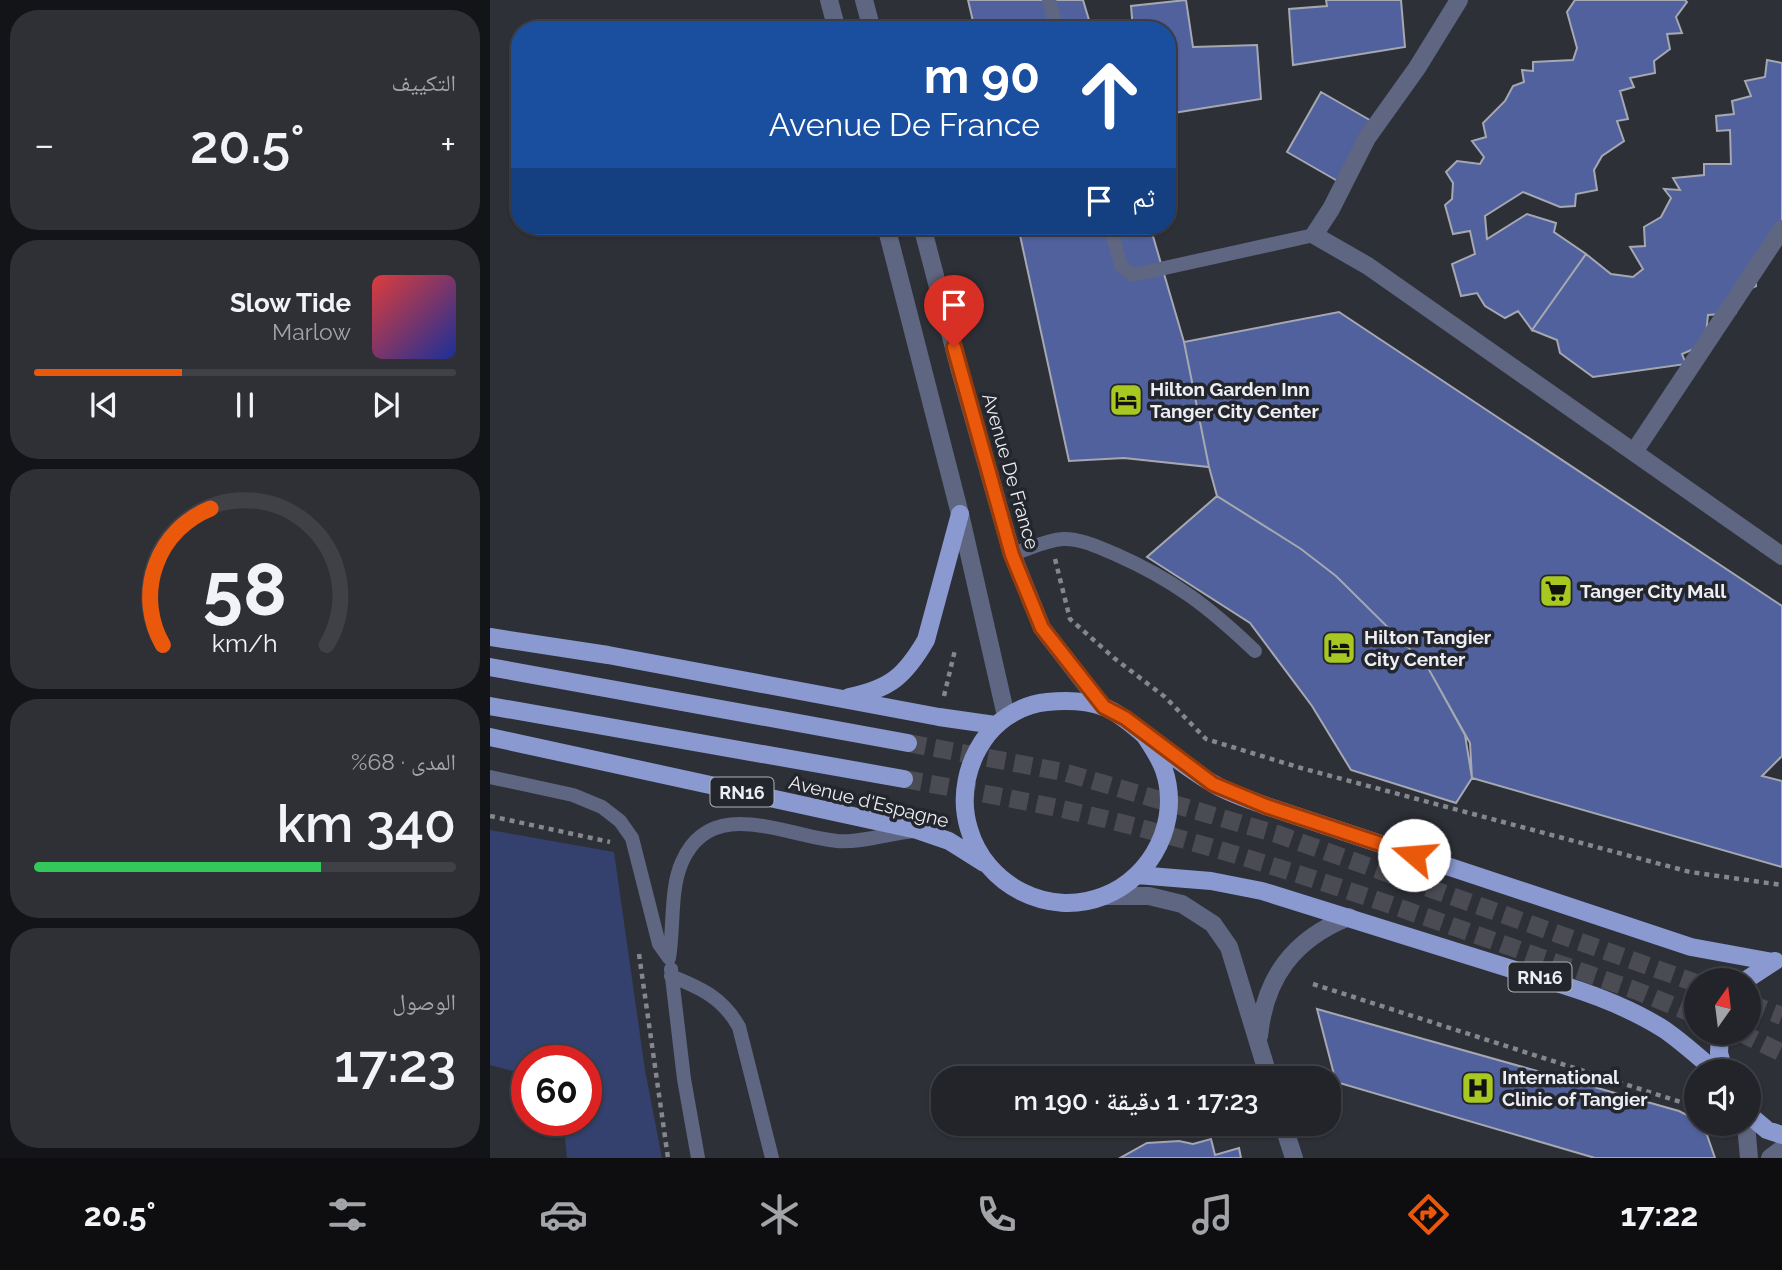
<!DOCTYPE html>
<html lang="ar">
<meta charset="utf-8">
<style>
body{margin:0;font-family:Raleway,"Noto Naskh Arabic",sans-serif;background:#2e3035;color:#f1f3f6;direction:rtl;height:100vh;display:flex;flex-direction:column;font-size:26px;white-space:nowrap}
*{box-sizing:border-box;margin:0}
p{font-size:23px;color:#a2a4a8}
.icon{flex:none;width:38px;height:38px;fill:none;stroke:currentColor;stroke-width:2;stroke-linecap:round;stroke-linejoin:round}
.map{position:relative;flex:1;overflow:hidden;direction:ltr}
.drawer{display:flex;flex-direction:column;gap:10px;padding:10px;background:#131417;width:490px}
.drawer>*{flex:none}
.banner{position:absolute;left:21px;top:21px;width:665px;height:214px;border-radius:28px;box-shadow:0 2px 5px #0004,0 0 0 2px #3f4146;direction:rtl;background:#1a4fa0;color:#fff;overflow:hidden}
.needle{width:46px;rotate:14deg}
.fabs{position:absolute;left:1194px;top:968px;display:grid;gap:14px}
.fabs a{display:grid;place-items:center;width:77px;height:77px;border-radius:50%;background:#222429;box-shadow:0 2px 5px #0004,0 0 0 2px #3f4146;font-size:35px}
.speed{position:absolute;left:21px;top:1045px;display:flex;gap:14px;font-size:35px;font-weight:700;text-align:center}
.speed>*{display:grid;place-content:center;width:91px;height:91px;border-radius:50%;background:#222429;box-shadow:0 2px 5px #0004,0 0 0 2px #3f4146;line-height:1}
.speed .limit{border:10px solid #d22;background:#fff;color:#111}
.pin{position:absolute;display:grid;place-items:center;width:60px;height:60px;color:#fff;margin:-72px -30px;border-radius:50% 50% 50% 0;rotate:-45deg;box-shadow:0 0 7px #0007}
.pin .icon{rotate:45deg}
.me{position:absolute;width:77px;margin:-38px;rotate:288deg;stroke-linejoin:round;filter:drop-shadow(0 0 5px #0008)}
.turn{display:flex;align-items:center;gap:24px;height:147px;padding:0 21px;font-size:32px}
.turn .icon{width:91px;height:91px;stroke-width:2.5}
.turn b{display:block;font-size:49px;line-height:60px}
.then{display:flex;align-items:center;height:66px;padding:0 21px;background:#0003;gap:14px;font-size:26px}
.big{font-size:52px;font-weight:600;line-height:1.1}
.drawer .card{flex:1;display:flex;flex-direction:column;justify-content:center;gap:10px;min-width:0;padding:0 24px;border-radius:28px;background:#2e3035}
.drawer .dial{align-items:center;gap:0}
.dial svg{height:182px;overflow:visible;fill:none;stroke:#3f4146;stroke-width:7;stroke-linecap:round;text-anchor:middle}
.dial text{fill:#f1f3f6;stroke:none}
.song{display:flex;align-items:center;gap:21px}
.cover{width:84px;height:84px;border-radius:10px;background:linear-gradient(135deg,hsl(0 70% 55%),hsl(230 70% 35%))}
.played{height:7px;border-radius:4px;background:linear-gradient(90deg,#ea580c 35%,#3f4146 35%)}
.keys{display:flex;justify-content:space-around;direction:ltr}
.heat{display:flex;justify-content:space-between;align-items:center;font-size:38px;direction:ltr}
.charge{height:10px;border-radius:5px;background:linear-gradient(90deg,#34c759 68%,#3f4146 0)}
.trip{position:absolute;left:441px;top:1066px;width:410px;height:70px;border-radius:28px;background:#222429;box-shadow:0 2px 5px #0004,0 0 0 2px #3f4146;font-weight:600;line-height:70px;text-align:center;direction:rtl}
.dock{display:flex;height:112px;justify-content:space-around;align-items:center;background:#0e0e10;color:#a2a4a8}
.dock .icon{width:49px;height:49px}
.dock .on{color:#ea580c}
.dock b{font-size:32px;color:#f1f3f6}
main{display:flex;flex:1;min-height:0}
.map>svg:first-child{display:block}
.green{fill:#34406d}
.building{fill:#51619d;stroke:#a5a8b1;stroke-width:2}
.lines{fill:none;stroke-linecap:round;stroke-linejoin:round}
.primary-tunnel{stroke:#4b4c53;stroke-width:18;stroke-dasharray:18 9;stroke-linecap:butt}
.path{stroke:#85878d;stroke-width:4.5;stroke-dasharray:5 5;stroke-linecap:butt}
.service{stroke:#5e6681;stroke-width:14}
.minor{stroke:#5e6681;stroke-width:18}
.primary{stroke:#8a9ad1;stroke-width:18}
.route-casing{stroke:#983908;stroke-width:18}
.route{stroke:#ea580c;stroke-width:12}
.labels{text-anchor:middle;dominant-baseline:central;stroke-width:7;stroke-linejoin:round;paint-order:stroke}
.shield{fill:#24262d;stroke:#b1b2b8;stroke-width:2}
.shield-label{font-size:18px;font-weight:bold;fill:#edeef3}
.poi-label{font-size:19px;font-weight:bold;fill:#edeef3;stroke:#24262d;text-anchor:start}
.street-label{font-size:19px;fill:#edeef3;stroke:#24262d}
</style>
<main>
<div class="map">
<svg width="1292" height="1158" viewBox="0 0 1292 1158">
<rect width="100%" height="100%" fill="#2e3037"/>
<!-- green -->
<path class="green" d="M0 830 124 852 155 1070 172 1158H77L73 1120H96V1060H37V1075L0 1065Z"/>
<!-- building -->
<path class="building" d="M478 0H593L602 30H485Z
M696 0 703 47 767 45 771 99 677 114V30H643L641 6Z
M836 0H911L915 47 803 65 799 9 837 6Z
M1085 0H1195L1197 2 1186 17 1192 33 1177 34 1180 49 1164 61 1165 73 1140 78 1144 87 1130 91 1138 119 1127 121 1134 141 1112 156 1104 170 1107 190 1086 194 1085 206 1070 207 1033 192 995 216 997 239 1037 214 1066 223 1064 232 1096 254 1042 330 1028 311 1015 318 995 306 987 293 971 296 962 264 985 254 980 231 963 234 955 205 962 199 963 183 956 172 967 161 990 164 994 157 982 141 996 137 993 123 1015 101 1023 86 1034 82 1032 70 1043 71V62L1083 60 1087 48 1077 12Z
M1277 60 1292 63V234L1266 277V286L1247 295 1246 313 1218 315 1215 344 1192 354 1196 364 1103 377 1070 353 1067 340 1042 330 1096 254 1121 274 1143 277 1153 269 1140 247 1155 246 1154 227 1171 217 1181 198 1174 189 1190 190 1183 178 1214 175V164H1241L1240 130 1227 131 1226 116 1244 114 1242 101 1261 96 1255 81 1275 77Z
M831 92 885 123 851 183 797 152Z
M528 226H660L694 342 719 467 634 458 579 461Z
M849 312 1292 606V756L1272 776 1292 781V867L982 778 980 743 937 666 846 576 811 549 727 496 719 467 694 342Z
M727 496 811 549 846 576 937 666 975 735 982 778 966 803 861 770 822 706 760 623 657 557Z
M827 1009 1189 1111 1201 1117 1210 1126 1217 1135 1225 1158H1105L846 1082Z
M721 1139 725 1155 749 1148 751 1158H630L657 1143 689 1141 703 1144Z"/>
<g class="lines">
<!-- primary-tunnel -->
<path class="primary-tunnel" d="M418 743 573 772 787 834 1206 983
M414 779C485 792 557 804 627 822 804 866 975 932 1147 991L1206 1015
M1258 1003 1292 1016
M1249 1032 1292 1053"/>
<!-- path -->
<path class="path" d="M565 559 580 619 624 658 675 697 716 739 811 768 1200 872 1292 885
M454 696 465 650
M0 816 120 842
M149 954 178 1158
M823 984 1206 1107
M1225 1124 1234 1139"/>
<!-- service -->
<path class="service" d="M559 0 567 30
M620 226 631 266 643 275 824 235
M522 554C539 549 556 540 573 539 590 538 610 548 625 554 684 580 719 607 765 651
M0 777 83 795 112 807 130 821 142 838 169 944 179 958C184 928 180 888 192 862 221 795 295 836 347 841 368 843 399 834 422 831
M181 969 194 1079 208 1158
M181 976C211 988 233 998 249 1027L282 1158"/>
<!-- minor -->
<path class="minor" d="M339 0 347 30
M374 0 382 30
M969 0 927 68 877 138 841 209 824 235 878 266 1292 556
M396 226 470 514 516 716
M432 226 470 371 522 554 552 628 613 707
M1144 452 1292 229
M614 896H659L692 904 723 924 739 947 779 1078
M769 1036C775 977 804 939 859 917
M793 1124 804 1158
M1256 1124 1259 1158
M1280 1158 1292 1149"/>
<!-- primary -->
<path class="primary" d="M0 637 118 655 449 717 505 725
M0 667 418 743
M359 697C400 689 415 676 436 640L470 514
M0 706 414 779
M653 733C661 745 669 756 674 770 691 820 663 877 614 896 558 918 495 885 479 829 469 796 477 761 498 734 512 717 534 704 557 702 576 700 595 700 614 707 629 713 641 724 653 734 675 750 698 769 722 783 738 793 758 799 776 806L1201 947 1283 962
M0 737 427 830 459 841 494 863
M647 875 721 881 772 891 1076 986C1111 997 1144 1010 1175 1030 1192 1042 1209 1057 1225 1071
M1256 980 1285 961
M1230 1032 1229 1053 1234 1071
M1258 1114 1277 1130 1292 1135"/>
</g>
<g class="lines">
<defs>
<path id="route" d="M464 347 522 555 552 628 614 707 635 718 723 784 776 806 924 855"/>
</defs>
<!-- route casing -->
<use href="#route" class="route-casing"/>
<!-- route -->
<use href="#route" class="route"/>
</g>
<!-- icons -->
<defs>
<symbol id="hotel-square" viewBox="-11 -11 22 22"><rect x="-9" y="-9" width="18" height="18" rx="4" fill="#a7c820" stroke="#24262d"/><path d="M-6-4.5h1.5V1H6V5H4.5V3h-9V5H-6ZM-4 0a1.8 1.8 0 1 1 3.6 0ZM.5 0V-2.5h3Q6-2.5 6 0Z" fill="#111"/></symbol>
<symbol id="supermarket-square" viewBox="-11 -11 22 22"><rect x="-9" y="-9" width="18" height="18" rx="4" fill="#a7c820" stroke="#24262d"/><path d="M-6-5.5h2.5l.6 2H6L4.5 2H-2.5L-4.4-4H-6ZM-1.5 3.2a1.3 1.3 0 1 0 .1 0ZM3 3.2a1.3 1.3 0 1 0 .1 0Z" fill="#111"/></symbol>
<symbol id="hospital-square" viewBox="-11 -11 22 22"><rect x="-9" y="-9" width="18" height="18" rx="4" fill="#a7c820" stroke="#24262d"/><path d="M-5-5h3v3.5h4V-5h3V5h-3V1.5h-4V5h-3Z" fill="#111"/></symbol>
</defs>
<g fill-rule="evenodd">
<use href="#hotel-square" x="617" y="381" width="38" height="38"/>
<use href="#supermarket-square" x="1047" y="572" width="38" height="38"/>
<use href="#hotel-square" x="830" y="629" width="38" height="38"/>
<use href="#hospital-square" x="969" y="1069" width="38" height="38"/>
</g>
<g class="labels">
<!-- shield labels -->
<g class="shield">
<rect x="220.5" y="777.5" width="63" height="29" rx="5"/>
<rect x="1018.5" y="962.5" width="63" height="29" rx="5"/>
</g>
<g class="shield-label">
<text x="252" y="792">RN16</text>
<text x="1050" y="977">RN16</text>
</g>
<!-- poi labels -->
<g class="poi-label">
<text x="660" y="389">Hilton Garden Inn<tspan x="660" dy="22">Tanger City Center</tspan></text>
<text x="1090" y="591">Tanger City Mall</text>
<text x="874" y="637">Hilton Tangier<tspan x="874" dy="22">City Center</tspan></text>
<text x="1012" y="1077">International<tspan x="1012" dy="22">Clinic of Tangier</tspan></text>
</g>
<!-- street labels -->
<g class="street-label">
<text transform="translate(521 471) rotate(74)">Avenue De France</text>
<text transform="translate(379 801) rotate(14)">Avenue d'Espagne</text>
</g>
</g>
</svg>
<div class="fabs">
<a><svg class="needle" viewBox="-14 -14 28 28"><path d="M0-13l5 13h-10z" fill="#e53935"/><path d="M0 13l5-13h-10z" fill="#a2a4a8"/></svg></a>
<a><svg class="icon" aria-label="sound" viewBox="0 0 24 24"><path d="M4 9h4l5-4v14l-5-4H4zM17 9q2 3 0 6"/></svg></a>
</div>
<div class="speed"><div class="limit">60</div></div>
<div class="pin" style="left:464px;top:347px;background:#d93025"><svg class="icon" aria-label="arrive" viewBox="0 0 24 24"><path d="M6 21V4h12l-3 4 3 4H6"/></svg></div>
<svg class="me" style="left:924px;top:855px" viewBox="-20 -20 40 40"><circle r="19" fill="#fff"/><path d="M0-13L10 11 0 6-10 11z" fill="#ea580c"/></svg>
<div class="trip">17:23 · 1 دقيقة · 190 m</div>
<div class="banner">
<div class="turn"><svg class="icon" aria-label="ahead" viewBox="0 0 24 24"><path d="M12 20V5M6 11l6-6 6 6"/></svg><div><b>90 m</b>Avenue De France</div></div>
<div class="then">ثم<svg class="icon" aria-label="arrive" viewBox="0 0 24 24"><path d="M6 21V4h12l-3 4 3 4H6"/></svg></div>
</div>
</div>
<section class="drawer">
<div class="card"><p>التكييف</p>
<div class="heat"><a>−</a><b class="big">20.5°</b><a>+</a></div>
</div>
<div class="card">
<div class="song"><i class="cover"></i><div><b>Slow Tide</b><p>Marlow</p></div></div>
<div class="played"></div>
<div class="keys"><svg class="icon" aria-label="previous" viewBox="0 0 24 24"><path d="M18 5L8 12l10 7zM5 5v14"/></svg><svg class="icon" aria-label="pause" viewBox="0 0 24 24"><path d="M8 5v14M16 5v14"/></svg><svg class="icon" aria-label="next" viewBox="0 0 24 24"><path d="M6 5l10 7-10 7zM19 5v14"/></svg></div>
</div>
<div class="card dial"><svg viewBox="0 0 100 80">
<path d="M14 69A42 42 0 1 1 86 69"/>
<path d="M14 69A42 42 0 0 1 35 9" stroke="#ea580c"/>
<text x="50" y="56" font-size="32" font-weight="700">58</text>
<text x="50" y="72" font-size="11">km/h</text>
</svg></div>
<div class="card"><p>المدى · 68%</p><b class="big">340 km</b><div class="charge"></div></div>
<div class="card"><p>الوصول</p><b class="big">17:23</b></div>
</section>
</main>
<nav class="dock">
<b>17:22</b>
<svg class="icon on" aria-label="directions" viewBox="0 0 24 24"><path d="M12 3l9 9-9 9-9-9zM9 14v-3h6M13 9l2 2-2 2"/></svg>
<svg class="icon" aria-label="music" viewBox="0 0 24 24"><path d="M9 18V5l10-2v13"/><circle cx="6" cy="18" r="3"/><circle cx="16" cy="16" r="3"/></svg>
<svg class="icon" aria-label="phone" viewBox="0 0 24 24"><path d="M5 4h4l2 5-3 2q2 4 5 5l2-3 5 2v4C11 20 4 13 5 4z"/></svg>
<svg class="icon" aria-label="climate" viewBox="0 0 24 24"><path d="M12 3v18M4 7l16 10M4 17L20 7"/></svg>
<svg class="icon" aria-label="car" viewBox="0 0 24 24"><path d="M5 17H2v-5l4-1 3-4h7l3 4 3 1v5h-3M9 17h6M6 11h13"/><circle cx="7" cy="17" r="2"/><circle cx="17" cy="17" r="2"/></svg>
<svg class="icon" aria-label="filters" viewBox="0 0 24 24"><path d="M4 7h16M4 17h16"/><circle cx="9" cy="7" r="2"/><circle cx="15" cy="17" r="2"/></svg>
<b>20.5°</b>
</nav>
